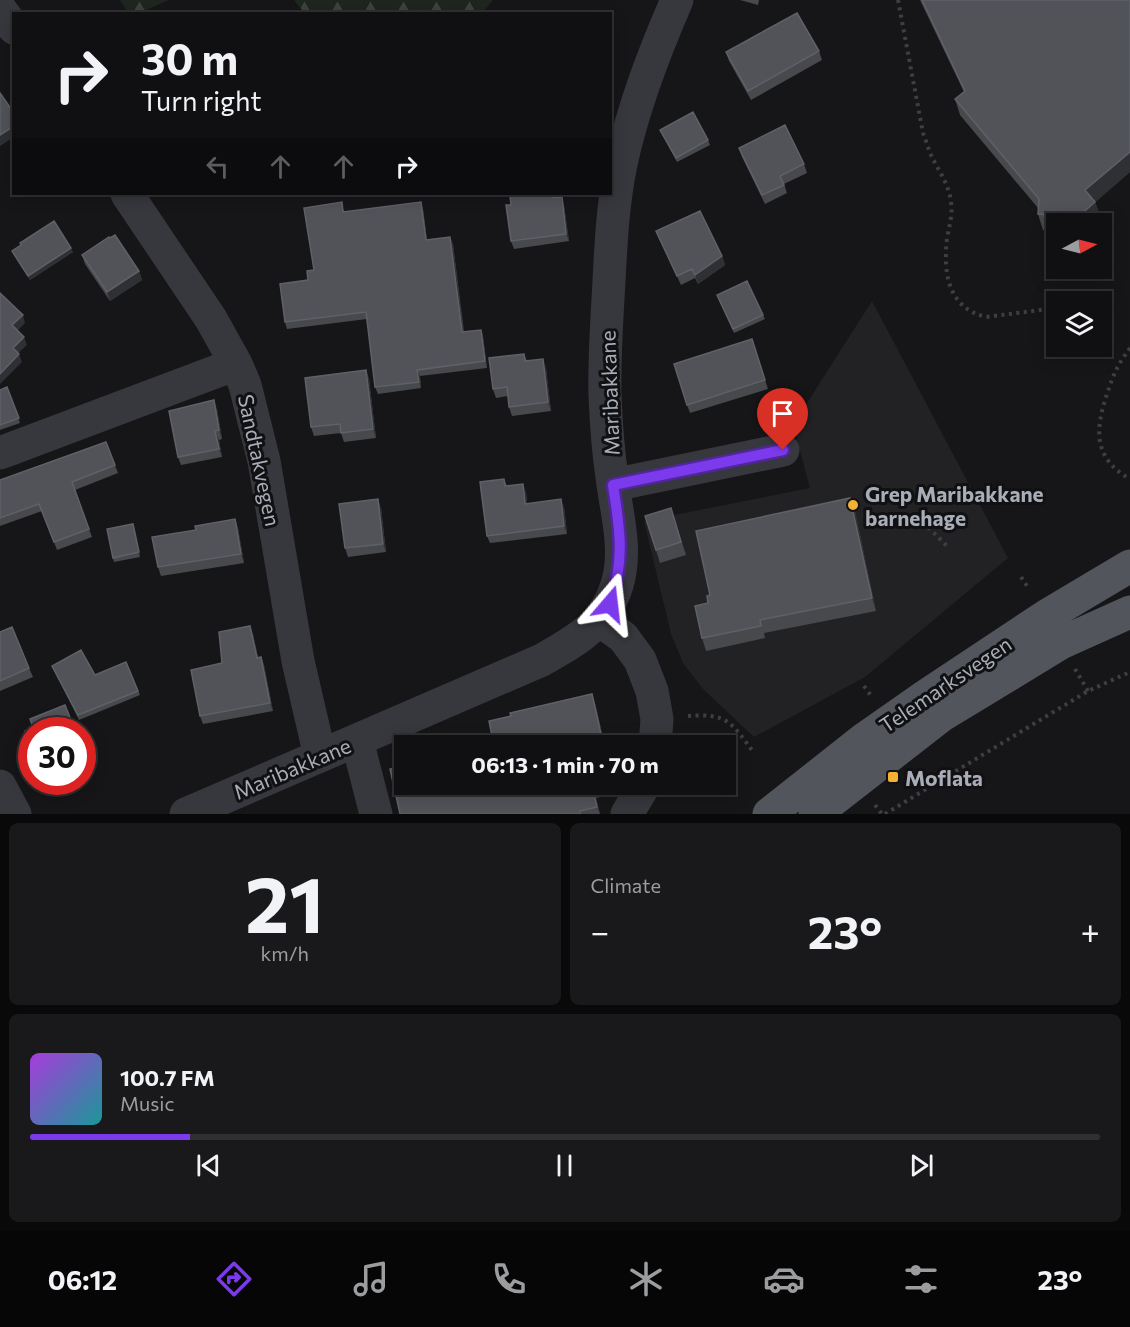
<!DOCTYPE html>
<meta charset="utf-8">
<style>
body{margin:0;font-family:Commissioner,sans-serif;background:#19191b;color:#f1f3f6;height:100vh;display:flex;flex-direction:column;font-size:22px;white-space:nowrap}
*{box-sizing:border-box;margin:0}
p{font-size:20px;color:#9c9d9f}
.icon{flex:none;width:33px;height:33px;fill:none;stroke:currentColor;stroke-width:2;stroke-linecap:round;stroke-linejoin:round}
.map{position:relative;height:814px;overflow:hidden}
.drawer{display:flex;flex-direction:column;gap:9px;padding:9px;background:#09090a;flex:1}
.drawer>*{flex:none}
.guide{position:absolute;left:12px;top:12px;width:600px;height:183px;border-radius:0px;box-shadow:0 3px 15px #0003,0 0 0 2px #303032;background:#101012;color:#f1f3f6;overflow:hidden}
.needle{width:39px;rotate:83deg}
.buttons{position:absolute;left:1046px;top:213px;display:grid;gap:12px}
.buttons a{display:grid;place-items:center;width:66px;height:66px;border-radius:0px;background:#101012;box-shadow:0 3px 15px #0003,0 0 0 2px #303032;font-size:30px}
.speed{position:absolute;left:18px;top:717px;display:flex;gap:12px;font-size:30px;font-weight:700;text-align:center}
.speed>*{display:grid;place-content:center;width:78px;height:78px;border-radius:50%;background:#101012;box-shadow:0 3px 15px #0003,0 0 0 2px #303032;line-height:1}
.speed .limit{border:9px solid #d22;background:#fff;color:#111}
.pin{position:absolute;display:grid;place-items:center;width:51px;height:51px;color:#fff;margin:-62px -26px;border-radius:50% 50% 50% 0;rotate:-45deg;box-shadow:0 0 6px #0007}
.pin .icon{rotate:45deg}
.me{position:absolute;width:66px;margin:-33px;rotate:17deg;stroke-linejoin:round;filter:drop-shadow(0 0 4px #0008)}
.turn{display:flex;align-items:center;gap:21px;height:126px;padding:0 30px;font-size:27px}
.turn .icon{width:78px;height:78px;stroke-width:2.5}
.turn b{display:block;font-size:42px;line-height:51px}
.lanes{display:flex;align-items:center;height:57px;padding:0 30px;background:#0003;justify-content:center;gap:30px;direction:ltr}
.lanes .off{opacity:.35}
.big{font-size:45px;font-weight:700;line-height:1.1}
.drawer .card{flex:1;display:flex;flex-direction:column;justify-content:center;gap:9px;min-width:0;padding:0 21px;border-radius:9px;background:#19191b}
.drawer .dial{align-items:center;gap:0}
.dial b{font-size:78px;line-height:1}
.song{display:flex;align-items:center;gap:18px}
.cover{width:72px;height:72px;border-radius:9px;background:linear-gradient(135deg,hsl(280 70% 55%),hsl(180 70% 35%))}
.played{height:6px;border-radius:3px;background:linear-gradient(90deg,#7c3aed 15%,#303032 15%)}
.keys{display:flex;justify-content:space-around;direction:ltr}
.heat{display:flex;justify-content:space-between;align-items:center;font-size:33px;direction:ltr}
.drawer .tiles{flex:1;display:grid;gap:9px;grid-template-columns:1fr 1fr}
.card:last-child{grid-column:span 2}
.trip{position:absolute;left:394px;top:735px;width:342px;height:60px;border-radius:0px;background:#101012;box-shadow:0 3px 15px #0003,0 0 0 2px #303032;font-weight:700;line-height:60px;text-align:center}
.tab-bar{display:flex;height:96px;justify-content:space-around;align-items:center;background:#060607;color:#9c9d9f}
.tab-bar .icon{width:42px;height:42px}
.tab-bar .on{color:#7c3aed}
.tab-bar b{font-size:27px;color:#f1f3f6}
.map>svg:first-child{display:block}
.built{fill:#222225}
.forest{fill:url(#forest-firs)}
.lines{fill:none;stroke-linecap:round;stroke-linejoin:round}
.path{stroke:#3d3f44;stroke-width:4;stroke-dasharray:3 4.5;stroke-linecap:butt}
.minor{stroke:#37383d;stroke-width:33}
.major{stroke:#53555c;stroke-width:33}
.wall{fill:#47494d}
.shaded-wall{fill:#2f3033}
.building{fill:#525359;stroke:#5f6168;stroke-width:1.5}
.route-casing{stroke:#51269a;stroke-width:15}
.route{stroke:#7c3aed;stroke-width:10}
.poi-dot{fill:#f2b134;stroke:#111113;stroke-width:2}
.labels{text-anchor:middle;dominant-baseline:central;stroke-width:6;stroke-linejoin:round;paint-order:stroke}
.street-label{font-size:21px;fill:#a8adb8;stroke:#111113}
.poi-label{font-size:21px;font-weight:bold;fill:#a8adb8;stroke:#111113;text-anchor:start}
</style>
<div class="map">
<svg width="1130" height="814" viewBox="0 0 1130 814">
<defs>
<pattern id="forest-firs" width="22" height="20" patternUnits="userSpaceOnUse" patternTransform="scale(1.5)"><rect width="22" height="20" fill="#1e261f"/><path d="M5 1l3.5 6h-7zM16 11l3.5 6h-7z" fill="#3c433d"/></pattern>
</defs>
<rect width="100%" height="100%" fill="#161618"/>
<!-- built -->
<path class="built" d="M872 301 1008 558 865 677 754 737 703 689 683 663 671 634 644 521 810 488 793 425Z"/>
<!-- forest -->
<path class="forest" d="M120 0H169L139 13 129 14Z
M294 0H493L482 13 305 14Z"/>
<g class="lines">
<!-- path -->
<path class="path" d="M898 0 923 133C926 140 928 148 931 155 938 170 949 184 951 202 953 215 949 226 947 239 943 273 948 308 986 317L1056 308
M1130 348C1117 366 1114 373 1107 394 1095 430 1093 458 1130 479
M923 522 948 547
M1021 577 1029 589
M1075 669 1088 691
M864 686 872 697
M688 716C728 713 731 722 754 753
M875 805 882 814
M885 814 1088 691 1130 672"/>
<!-- minor -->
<path class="minor" d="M0 9 14 28
M127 194 211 319 236 364 245 385 264 461 298 661 320 756
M0 453 236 364
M613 485 783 450
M599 620 623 637 640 660 652 691 657 719 655 746
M357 740 376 814
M0 786 15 814
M186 814 542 660C577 640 604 626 617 585 628 549 616 512 612 477 608 450 606 422 605 395 604 357 607 319 609 281 611 242 613 202 621 164 633 107 654 53 677 0
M627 814 645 784"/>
<!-- major -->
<path class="major" d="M769 814 864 739 924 697 1046 616 1130 566
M815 814 941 716 1061 643 1130 612"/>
</g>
<!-- wall -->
<path class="wall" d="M740 0H759L758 5Z
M920 0H1130V172L1095 202 1101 218 1095 224H1056V231L1043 230 1038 214V208L960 115 955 99 964 92Z
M819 51 822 60 751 100 729 61 726 52Z
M660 130 708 140 710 145 677 162Z
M739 148 804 164 807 173 784 184 787 193 765 204 742 157Z
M556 198 564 205 569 241 514 249 511 241Z
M344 209V212L423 209 427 240 453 244 464 332 481 330 483 336 487 368 420 376 421 388 378 394 375 387 367 319 287 329 285 322 314 270Z
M656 231 722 256 725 265 698 284 695 278 681 285Z
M21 245 73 252 30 280 14 255 12 251Z
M82 255 139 271 142 280 110 301 85 264Z
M719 299 763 315 765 319 734 333Z
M752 339 768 389 690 413 687 405Z
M524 354 527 361 546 368 551 411 512 416 509 407 508 396 496 398 493 389Z
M366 370 369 379 376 438 344 442 341 433 314 436 311 427Z
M7 387 20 423 0 430V390Z
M217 409 222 439 219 440 222 457 181 465 178 457Z
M106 442 118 473 75 490 92 537 57 550 42 511 0 526V480Z
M504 479 507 486 526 492 527 503 564 507 567 534 490 543 487 536Z
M381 508 386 552 348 557 345 548Z
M671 508 686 555 660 563 656 550Z
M855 511 876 611 764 633 765 638 706 651 702 638 710 595Z
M235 519 238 528 244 563 161 576 158 567 196 530Z
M133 524 140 557 114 562 113 558Z
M0 632 29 668 33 677 0 691Z
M253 634 258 657H261L264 665 273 711 203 724 200 716 222 663Z
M126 662 140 695 79 720 52 666 95 675Z
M592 694 596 707 605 746H494L511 716Z
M82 748 92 771 82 775Z
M405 784H606L609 795 596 798 600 814H400Z"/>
<!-- shaded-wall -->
<path class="shaded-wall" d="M14 126V137L0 146V135Z
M1130 152V172L1091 206 1085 190Z
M562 197 564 205 569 241 566 234Z
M421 202 423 209 428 247 426 240Z
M1095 202 1101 218 1095 224H1080L1078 217Z
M450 237 453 244 464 339 462 332Z
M71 248 73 252 30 280 28 276Z
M722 256 725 265 698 284 695 275Z
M139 271 142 280 110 301 107 292Z
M23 315 25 323 15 333 12 325Z
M481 330 483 336 487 368 485 361Z
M24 337 27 345 16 355 13 348Z
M19 354 22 362 0 384V374Z
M543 359 546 368 551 411 548 402Z
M366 370 369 379 376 438 373 429Z
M417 370 420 376 421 388 419 382Z
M214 400 217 409 222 439 219 430Z
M215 431 219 440 222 457 219 449Z
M523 484 526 492 528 512 525 504Z
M850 498 855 511 876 611 872 598Z
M378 499 381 508 386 552 383 544Z
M561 499 564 507 567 534 564 526Z
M235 519 238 528 244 563 241 554Z
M250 626 253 634 259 665 257 658Z
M261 657 264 665 273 711 270 703Z
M592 694 596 707 605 746 601 734Z
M592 786 596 798 600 814 597 807Z"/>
<!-- building -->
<path class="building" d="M922 0H1130V152L1085 190 1095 202 1078 217 1038 214 1039 199 955 99 965 91Z
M797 13 819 51 748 91 726 52Z
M0 93 14 113V126L0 135Z
M693 112 708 140 676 158 660 130Z
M785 125 804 164 780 176 784 185 762 195 739 148Z
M515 194H553V198L562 197 566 234 511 241 506 205H511L510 196 515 195Z
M342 202 343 212 421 202 426 240 450 237 462 332 481 330 485 361 417 370 419 382 375 387 366 312 285 322 280 284 308 280 307 271 314 270 304 208Z
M700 211 722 256 695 275 692 269 677 276 656 231Z
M54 221 71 248 28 276 12 251 21 245 20 243Z
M115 235 139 271 107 292 82 255 109 237 110 238Z
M747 281 763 315 733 329 717 295Z
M0 293 23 315 12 325 24 337 13 348 19 354 0 374Z
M752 339 765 380 687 405 674 364Z
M524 354 525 361 543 359 548 402 509 407 507 387 493 389 489 358Z
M366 370 373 429 341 433 340 424 311 427 305 378Z
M7 387 19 418 0 425V390Z
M214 400 219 430 215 431 219 449 178 457 169 411Z
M106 442 115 465 72 482 89 529 54 542 39 504 0 518V480Z
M504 479 505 486 523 484 525 504 561 499 564 526 487 536 480 482Z
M850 498 872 598 760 620 761 626 702 638 695 606 708 603 707 596 710 595 696 531Z
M378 499 383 544 345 548 339 504Z
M671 508 681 542 656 550 645 516Z
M235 519 241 554 158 567 152 537 196 530 195 526Z
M133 524 139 552 113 558 107 529Z
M250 626 257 658 261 657 270 703 200 716 191 670 222 663 219 632Z
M12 627 29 668 0 681V632Z
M81 650 95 675 126 662 138 691 78 715 52 666Z
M592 694 601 734 593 735 596 746H494L489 721 511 716 510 713Z
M65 705 75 730H32V748L25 731 33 727 30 719Z
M82 748 89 762 82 765Z
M405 766V784H597L592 786 597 807 580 811V814H400L390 769Z"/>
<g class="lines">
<defs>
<path id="route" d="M610 604C625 561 620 529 613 485L783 450"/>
</defs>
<!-- route casing -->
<use href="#route" class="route-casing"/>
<!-- route -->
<use href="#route" class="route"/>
</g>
<!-- markers -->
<g class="poi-dot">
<circle cx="853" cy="505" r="6"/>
<rect x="887" y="771" width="12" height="12" rx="3"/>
</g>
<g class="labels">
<!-- street labels -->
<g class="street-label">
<text transform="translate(609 393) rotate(-92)">Maribakkane</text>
<text transform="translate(260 460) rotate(78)">Sandtakvegen</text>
<text transform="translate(945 684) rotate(-34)">Telemarksvegen</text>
<text transform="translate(292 768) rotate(-23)">Maribakkane</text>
</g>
<!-- poi labels -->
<g class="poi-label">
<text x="865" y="493">Grep Maribakkane<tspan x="865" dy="24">barnehage</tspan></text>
<text x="905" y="777">Moflata</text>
</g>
</g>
</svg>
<div class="buttons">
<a><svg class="needle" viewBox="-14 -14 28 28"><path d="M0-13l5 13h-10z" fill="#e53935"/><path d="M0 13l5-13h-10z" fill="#9c9d9f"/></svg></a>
<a><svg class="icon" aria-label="layers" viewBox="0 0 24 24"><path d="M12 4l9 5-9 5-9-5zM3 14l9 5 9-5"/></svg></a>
</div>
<div class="speed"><div class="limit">30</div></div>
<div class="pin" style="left:783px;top:450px;background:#d93025"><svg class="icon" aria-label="arrive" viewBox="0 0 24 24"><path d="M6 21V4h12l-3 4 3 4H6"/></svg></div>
<svg class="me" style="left:610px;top:604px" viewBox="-20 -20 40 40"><path d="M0-17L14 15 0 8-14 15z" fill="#7c3aed" stroke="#fff" stroke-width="4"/></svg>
<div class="trip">06:13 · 1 min · 70 m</div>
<div class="guide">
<div class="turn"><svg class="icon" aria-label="right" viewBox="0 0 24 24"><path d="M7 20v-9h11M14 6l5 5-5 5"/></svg><div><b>30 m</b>Turn right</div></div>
<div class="lanes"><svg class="icon off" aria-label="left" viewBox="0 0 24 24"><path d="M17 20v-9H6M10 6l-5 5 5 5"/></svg><svg class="icon off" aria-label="ahead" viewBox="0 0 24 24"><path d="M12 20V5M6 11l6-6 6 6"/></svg><svg class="icon off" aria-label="ahead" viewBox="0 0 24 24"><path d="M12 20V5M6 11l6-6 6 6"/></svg><svg class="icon" aria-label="right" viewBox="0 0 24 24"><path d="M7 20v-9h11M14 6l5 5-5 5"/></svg></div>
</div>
</div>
<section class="drawer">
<div class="tiles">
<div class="card dial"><b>21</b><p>km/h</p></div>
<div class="card"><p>Climate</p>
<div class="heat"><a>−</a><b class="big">23°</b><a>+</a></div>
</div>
<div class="card">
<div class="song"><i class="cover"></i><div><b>100.7 FM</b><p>Music</p></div></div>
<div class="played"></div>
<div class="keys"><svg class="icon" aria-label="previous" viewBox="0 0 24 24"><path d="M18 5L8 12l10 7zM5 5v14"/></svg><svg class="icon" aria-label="pause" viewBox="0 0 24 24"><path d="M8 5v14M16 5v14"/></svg><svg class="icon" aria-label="next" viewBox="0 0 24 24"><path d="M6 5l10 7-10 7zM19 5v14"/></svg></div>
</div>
</div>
</section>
<nav class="tab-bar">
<b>06:12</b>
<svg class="icon on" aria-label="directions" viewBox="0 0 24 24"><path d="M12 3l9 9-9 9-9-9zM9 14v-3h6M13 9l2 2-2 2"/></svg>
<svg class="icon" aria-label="music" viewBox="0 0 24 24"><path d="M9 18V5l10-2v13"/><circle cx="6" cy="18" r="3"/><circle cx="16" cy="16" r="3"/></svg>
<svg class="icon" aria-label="phone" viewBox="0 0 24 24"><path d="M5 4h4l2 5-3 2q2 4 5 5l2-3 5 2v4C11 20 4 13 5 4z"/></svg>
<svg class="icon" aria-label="climate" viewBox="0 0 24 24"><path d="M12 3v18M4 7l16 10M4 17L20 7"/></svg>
<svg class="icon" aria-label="car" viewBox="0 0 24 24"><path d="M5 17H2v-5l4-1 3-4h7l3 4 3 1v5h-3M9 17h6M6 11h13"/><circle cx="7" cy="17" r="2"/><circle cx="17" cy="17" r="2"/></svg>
<svg class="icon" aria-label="filters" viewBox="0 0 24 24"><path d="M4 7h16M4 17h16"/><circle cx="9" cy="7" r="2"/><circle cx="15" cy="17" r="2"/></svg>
<b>23°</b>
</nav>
